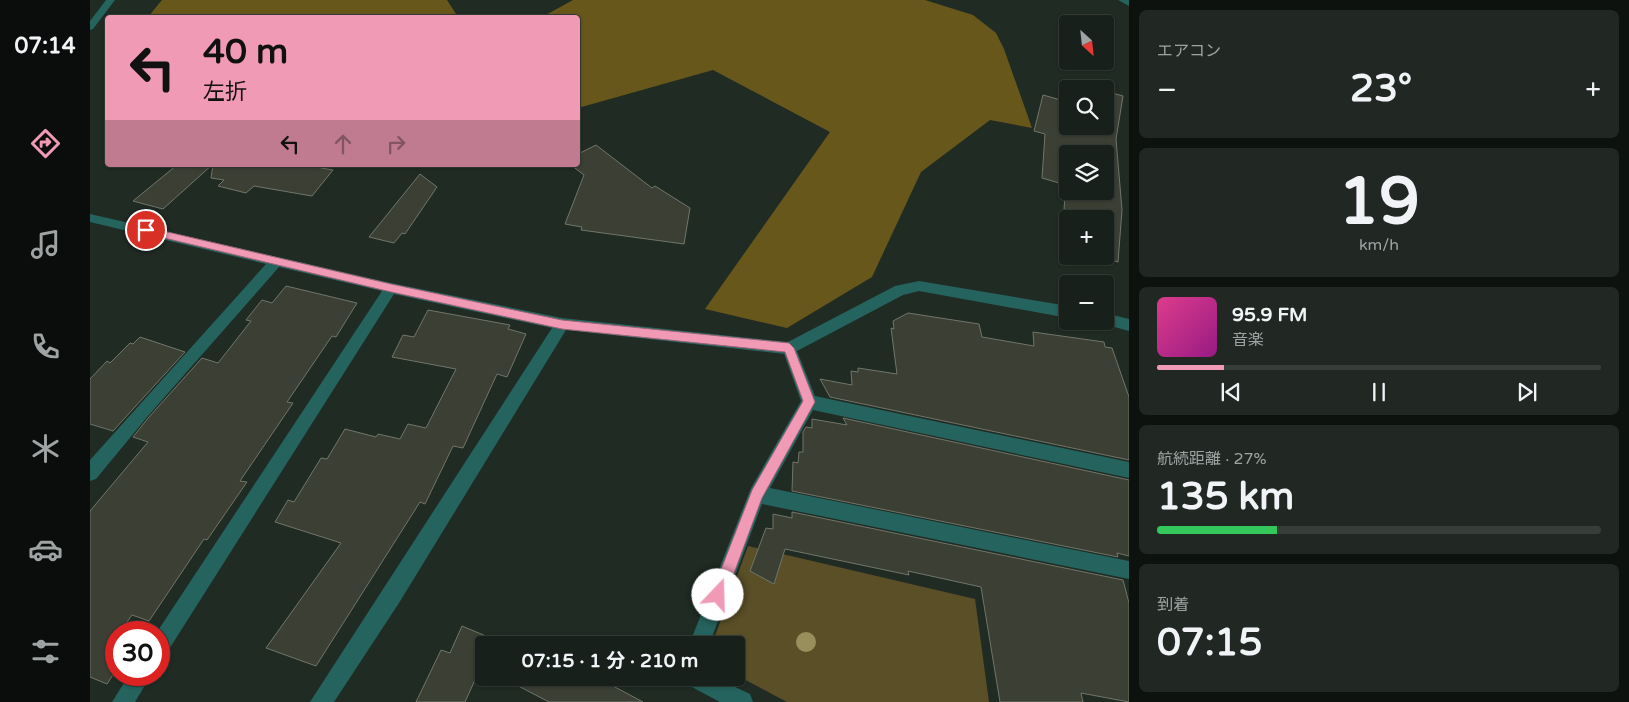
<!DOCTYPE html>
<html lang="ja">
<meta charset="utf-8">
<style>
body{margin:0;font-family:"Varela Round","Noto Sans JP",sans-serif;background:#212824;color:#f1f3f6;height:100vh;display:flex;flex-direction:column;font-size:19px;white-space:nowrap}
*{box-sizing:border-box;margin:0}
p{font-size:16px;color:#9fa3a3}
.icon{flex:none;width:28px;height:28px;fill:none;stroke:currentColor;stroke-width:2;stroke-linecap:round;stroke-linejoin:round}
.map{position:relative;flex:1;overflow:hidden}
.panel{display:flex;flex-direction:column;gap:10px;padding:10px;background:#0d120f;width:500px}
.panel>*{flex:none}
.hud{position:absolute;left:15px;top:15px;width:475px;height:152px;border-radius:5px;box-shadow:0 1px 4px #0004,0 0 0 1px #363e3a;background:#f09ab6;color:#111;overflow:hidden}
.needle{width:32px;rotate:153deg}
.tools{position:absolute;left:969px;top:15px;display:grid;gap:10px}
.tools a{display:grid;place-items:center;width:55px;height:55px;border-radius:5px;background:#18201b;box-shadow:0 1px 4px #0004,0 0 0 1px #363e3a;font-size:25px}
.speed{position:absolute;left:15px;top:621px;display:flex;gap:10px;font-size:25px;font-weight:700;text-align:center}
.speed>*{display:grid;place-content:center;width:65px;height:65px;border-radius:50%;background:#18201b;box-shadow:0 1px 4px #0004,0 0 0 1px #363e3a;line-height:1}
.speed .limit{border:8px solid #d22;background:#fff;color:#111}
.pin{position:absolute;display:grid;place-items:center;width:42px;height:42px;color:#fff;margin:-21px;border:2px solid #fff;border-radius:50%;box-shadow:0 1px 5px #0007}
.me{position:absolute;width:55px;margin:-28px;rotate:21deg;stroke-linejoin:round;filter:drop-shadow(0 0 4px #0008)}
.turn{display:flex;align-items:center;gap:18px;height:105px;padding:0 15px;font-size:22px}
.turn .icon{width:65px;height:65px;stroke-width:2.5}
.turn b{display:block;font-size:35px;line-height:42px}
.lanes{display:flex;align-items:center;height:48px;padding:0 15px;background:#0003;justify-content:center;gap:25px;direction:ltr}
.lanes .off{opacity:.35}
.big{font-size:38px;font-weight:700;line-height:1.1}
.panel .tile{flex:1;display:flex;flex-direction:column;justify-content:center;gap:8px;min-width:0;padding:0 18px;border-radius:8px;background:#212824}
.panel .dial{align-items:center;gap:0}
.dial b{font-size:65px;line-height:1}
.song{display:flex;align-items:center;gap:15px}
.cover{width:60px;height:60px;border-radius:8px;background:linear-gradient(135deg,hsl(330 70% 55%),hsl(310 70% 35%))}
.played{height:5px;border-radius:2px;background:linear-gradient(90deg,#f09ab6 15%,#363e3a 15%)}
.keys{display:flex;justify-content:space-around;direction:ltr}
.heat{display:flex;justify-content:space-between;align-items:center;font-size:28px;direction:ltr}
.charge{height:8px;border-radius:4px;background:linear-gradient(90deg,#34c759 27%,#363e3a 0)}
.trip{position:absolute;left:385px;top:636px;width:270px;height:50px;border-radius:5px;background:#18201b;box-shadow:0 1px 4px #0004,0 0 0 1px #363e3a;font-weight:700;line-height:50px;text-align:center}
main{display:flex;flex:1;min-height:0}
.menu{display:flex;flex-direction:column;width:90px;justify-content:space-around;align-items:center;background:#0a0d0b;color:#9fa3a3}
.menu .icon{width:35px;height:35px}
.menu .on{color:#f09ab6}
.menu b{font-size:22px;color:#f1f3f6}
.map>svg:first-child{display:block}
.green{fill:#5b4f28}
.forest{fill:#68571b}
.building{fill:#3b3f34;stroke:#717669;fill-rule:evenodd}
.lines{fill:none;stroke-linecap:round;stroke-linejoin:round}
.minor{fill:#25635e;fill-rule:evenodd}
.tree{fill:#988f5c}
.route{fill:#f09ab6;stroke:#9c6476}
</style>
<main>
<nav class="menu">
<b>07:14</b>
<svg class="icon on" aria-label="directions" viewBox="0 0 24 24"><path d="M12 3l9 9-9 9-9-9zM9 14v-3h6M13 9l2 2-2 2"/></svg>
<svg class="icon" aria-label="music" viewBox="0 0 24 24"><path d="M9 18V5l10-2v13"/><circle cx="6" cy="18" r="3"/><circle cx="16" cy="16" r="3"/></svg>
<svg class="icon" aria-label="phone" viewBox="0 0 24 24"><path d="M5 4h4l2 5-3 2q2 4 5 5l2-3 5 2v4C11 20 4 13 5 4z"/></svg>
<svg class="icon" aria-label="climate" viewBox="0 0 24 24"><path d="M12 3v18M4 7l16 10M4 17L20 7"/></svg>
<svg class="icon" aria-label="car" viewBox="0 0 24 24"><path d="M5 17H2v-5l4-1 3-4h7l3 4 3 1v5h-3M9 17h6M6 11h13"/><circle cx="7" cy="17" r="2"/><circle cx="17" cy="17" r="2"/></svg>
<svg class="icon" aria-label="filters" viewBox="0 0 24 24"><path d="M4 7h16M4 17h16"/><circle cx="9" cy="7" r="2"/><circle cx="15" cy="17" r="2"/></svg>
</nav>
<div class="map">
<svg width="1039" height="702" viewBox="0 0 1039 702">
<rect width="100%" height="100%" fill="#202b24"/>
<!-- green -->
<path class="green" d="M658 546 885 599 899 702H697L646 675V645L622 644Z"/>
<!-- forest -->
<path class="forest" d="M72 0H357L368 17H58Z
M483 0H835L883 15 906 33 914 49 942 128 900 120 831 172 782 277 697 328 615 309 740 132 623 70 488 108V18L452 17Z"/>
<!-- building -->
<path class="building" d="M1015 91 1033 96 1026 139 1032 210 1028 262 1009 256H1015V219H978V246L974 245 978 210 974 209 976 185 952 178 955 134 944 131 953 95 978 102V126H1015ZM978 154H1015V191H978Z
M506 145 562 188 565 186 600 208 594 244 491 230 492 227 475 224 494 175 481 165H488V154Z
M87 165H122L73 209 43 201Z
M123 165H214L243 170 222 196 164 186 156 193 128 186 134 180 121 178Z
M330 174 347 187 315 234 312 233 304 243 279 237Z
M196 286 267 303 246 337 242 336 197 402 203 403 150 481 157 482 117 540 114 539 59 621 42 615 30 632H26V670L17 684 0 677V511L58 442 43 437 59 417 112 358 128 363 161 321 156 320 172 300 182 303Z
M338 310 420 325 418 329 436 334 417 377 407 374 373 448 363 446 335 504 330 502 226 666 176 648 251 543 185 522 198 500 204 502 231 458 237 459 255 429 286 437 288 434 310 439 318 424 336 428 366 369 302 357 313 335 324 337Z
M818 313 889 324 892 337 944 346 943 332 1014 342 1015 347 1022 348 1039 397V460L740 397 730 379 762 385 761 371 768 372V368L807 374 801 328 804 329 803 321Z
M50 337 95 352 23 431 0 424V379L17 361 20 363 40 343 43 344Z
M753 418 1039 480V556L1027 553 1028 557 702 491 703 462 708 463 709 452H713V432L716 427 722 428V419L757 425Z
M702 512 1033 580 1039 603V702L991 693 993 702H910L891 587 818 571 819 575 695 549 684 584 660 571 676 528 683 529V514L702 518Z
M372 626 403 639 400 645H394V660L375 702H326L351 650 360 653Z
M413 678H508L553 702H459Z"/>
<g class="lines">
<!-- minor -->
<path class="minor" d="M16 0H25L3 29 0 30V21Z
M1028 0H1039V6Z
M0 214 301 283 472 318 698 342 805 286 829 281 978 306V318L829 291 813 295 707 351 725 396 1039 462V478L723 410 680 488 1039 561V579L672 504 619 645H599L661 488 711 401 694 354 476 330 309 603 244 702H220L462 328 304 294 76 654 69 657V632H67L292 291 189 267 58 416 6 479 0 481V460L176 264 0 222Z
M1015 313 1039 319V331L1010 323 1009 321H1015Z
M39 675H61L45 702H22Z
M595 678H626L660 694 663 702H630L598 685Z"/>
</g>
<!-- trees -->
<circle class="tree" cx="716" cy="642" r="10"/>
<!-- route -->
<path class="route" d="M56 227 301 284 472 320 699 343 704 348 725 402 672 498 634 600 628 602 623 600 621 595 662 490 713 401 695 352 472 329 301 292 53 233V228Z"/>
</svg>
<div class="tools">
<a><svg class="needle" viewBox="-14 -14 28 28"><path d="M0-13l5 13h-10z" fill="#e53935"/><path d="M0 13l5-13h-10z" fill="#9fa3a3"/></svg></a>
<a><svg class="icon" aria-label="search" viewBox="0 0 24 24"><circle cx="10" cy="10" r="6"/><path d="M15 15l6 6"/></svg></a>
<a><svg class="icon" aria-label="layers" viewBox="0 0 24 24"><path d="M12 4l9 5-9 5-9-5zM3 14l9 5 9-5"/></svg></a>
<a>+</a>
<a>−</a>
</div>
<div class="speed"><div class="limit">30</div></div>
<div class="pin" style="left:56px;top:230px;background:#d93025"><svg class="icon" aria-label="arrive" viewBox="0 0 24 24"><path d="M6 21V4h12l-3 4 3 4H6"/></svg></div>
<svg class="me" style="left:628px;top:595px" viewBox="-20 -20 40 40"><circle r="19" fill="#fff"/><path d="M0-13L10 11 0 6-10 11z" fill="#f09ab6"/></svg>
<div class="trip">07:15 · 1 分 · 210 m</div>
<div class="hud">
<div class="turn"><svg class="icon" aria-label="left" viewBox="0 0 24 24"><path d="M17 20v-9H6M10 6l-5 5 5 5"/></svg><div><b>40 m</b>左折</div></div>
<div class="lanes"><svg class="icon" aria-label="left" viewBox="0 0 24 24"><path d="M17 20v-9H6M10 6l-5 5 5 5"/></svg><svg class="icon off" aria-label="ahead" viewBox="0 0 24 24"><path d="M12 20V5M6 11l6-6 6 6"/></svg><svg class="icon off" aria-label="right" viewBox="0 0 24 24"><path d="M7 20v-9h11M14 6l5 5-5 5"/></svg></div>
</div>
</div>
<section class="panel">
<div class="tile"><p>エアコン</p>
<div class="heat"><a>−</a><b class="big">23°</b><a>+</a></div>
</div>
<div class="tile dial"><b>19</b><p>km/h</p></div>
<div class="tile">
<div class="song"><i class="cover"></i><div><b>95.9 FM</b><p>音楽</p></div></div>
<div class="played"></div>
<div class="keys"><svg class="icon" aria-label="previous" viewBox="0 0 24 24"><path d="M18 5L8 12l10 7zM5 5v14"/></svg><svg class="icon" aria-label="pause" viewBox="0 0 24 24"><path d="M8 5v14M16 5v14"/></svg><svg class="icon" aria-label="next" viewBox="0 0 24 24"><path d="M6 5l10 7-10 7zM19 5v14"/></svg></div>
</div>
<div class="tile"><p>航続距離 · 27%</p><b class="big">135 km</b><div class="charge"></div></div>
<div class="tile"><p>到着</p><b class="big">07:15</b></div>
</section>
</main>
